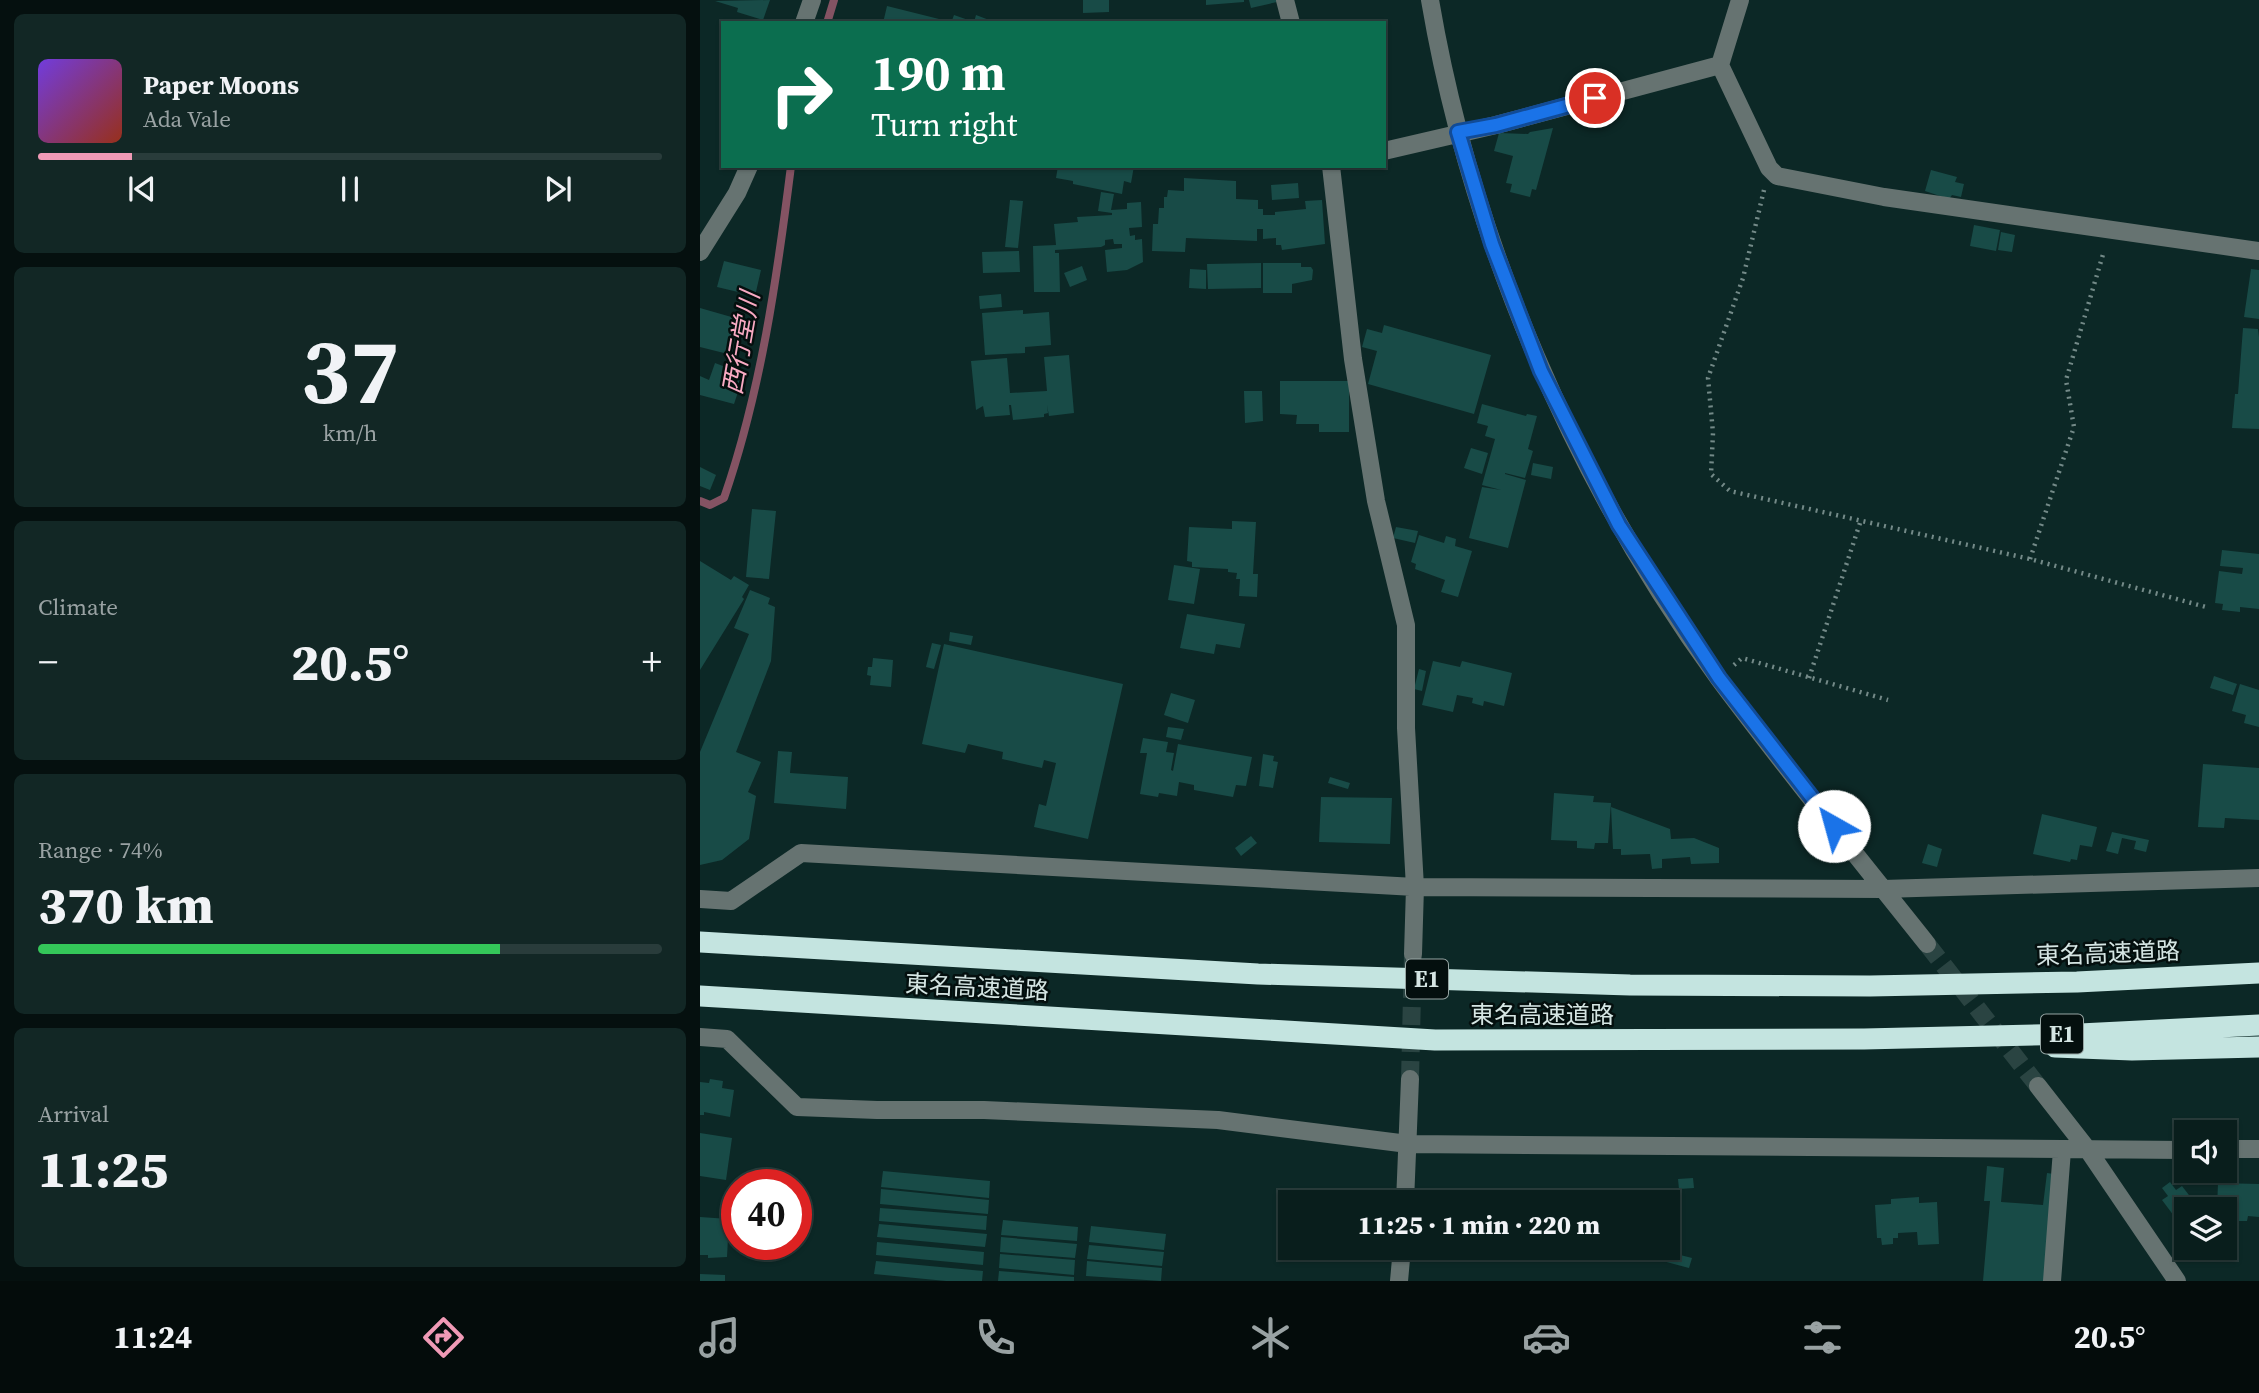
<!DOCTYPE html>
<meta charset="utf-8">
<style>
body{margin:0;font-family:"Source Serif 4","Noto Sans JP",serif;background:#122725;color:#f1f3f6;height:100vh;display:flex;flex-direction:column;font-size:26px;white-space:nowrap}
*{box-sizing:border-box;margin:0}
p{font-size:23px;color:#99a2a3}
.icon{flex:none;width:38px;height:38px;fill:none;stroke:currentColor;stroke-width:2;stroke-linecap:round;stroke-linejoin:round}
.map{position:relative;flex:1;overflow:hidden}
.drawer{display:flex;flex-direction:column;gap:14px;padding:14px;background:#05100f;width:700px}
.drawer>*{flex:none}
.guide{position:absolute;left:21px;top:21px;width:665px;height:147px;border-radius:0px;box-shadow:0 2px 5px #0004,0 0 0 2px #293c3b;background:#0b6e4f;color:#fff;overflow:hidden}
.tools{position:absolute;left:1474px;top:1120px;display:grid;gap:14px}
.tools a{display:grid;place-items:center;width:63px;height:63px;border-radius:0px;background:#091e1c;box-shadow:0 2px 5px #0004,0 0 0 2px #293c3b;font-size:35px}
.speed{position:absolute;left:21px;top:1169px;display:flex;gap:14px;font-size:35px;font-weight:700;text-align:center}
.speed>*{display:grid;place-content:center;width:91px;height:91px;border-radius:50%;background:#091e1c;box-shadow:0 2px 5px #0004,0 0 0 2px #293c3b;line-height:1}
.speed .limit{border:10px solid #d22;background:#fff;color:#111}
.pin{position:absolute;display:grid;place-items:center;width:60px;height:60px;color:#fff;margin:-30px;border:4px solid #fff;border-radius:50%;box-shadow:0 2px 7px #0007}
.me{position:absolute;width:77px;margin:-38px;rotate:322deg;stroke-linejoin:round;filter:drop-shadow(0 0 5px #0008)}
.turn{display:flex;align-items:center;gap:24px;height:147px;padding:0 35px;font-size:32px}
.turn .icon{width:91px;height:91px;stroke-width:2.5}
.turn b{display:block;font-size:49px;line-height:60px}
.big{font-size:52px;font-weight:800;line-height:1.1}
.drawer .widget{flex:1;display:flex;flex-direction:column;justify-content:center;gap:10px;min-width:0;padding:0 24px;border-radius:10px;background:#122725}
.drawer .dial{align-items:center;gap:0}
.dial b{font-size:91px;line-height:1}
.song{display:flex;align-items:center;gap:21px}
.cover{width:84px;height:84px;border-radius:10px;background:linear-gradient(135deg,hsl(260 70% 55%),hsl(10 70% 35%))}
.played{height:7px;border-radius:4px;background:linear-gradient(90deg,#f09ab6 15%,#293c3b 15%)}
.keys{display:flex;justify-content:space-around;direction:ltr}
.heat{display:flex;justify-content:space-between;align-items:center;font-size:38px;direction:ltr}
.charge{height:10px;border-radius:5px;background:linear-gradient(90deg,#34c759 74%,#293c3b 0)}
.trip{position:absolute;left:578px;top:1190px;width:402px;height:70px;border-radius:0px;background:#091e1c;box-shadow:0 2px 5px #0004,0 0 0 2px #293c3b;font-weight:800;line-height:70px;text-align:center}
.dock{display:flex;height:112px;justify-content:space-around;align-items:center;background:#040c0b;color:#99a2a3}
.dock .icon{width:49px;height:49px}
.dock .selected{color:#f09ab6}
.dock b{font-size:32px;color:#f1f3f6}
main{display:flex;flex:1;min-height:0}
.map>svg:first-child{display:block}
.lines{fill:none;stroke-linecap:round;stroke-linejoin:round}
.stream{stroke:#845363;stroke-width:8}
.building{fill:#184b47}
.minor-tunnel{stroke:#2a4442;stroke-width:18;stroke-dasharray:18 9;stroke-linecap:butt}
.path{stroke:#748a88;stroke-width:4.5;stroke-dasharray:2 5;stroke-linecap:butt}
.minor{stroke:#667371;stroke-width:18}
.highway{stroke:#c4e4e0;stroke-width:21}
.route-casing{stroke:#114b97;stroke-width:18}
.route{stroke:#1a73e8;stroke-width:12}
.labels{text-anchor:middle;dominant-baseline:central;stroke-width:5;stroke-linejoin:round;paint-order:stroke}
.shield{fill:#040f0e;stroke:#96a5a3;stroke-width:2}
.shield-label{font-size:23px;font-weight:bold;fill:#d5e5e3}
.street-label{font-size:24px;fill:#d5e5e3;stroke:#040f0e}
.water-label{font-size:26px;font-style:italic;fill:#f9aac3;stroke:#040f0e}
</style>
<main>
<section class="drawer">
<div class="widget">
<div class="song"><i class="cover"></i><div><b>Paper Moons</b><p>Ada Vale</p></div></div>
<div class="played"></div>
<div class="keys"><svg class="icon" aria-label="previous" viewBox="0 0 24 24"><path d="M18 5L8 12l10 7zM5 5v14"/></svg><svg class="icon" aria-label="pause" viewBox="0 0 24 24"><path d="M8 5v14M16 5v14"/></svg><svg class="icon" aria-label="next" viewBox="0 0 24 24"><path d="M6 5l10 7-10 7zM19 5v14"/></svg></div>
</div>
<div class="widget dial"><b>37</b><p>km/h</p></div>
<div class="widget"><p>Climate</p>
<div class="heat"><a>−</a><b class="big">20.5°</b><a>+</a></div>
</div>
<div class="widget"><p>Range · 74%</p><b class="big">370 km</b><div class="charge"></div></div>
<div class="widget"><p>Arrival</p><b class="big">11:25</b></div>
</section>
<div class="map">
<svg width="1559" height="1281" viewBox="0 0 1559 1281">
<rect width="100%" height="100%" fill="#0c2826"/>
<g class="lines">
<!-- stream -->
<path class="stream" d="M127 23 134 0
M0 501 10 505 24 498C61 391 77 278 91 166"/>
</g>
<!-- building -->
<path class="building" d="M70 0 63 20 37 12 38 8 15 1Z
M383 0H409V12L383 13Z
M506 0H544V2L506 5Z
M549 0H576L577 2 551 8Z
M187 6 243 20 242 23H183Z
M254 15 274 22 276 15 297 23H251Z
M853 128 836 190 832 189 830 197 810 192 812 184 806 183 813 156 794 151 799 133 828 134 830 132Z
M358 166H434L431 183 424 181 422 194 373 184V181L356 178Z
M1231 170 1257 177 1255 182 1264 184 1261 197 1252 195 1249 199 1225 191Z
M484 178 536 181V199L558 200V209H563V215H575V212L606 209 605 201 622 200 625 244 582 250 581 245H576V238L563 239V229H557V241L486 238 485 252 452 251 453 224H458L459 208H464V197H467L468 190 484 191Z
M598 183 599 198 572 200 571 185Z
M401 192 414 194 411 210 427 209V203L441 202 442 227 429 228 430 236 435 235V240L442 239 443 262 427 270 407 272 405 250 422 248V244H414L413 239 405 240V245L401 247 355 250V253H359L360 292H334L333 246 356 245 354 224 378 222 377 217 412 215V213L398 211Z
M310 200 323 201 318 248 305 247Z
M1274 225 1300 230 1296 251 1270 246Z
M1301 232 1315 235 1312 252 1298 250Z
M319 251 320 272 283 273 282 252Z
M24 261 61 270 55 296 17 287Z
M561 263V288L508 289 507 264Z
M563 263H601V267H611L613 270 612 280 592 284V293H563Z
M382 266 387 280 370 287 364 273Z
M490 269 506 270V289L489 288Z
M1551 269 1559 270V319L1544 317Z
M301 294 302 307 280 309 279 296Z
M0 308 42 320 32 355 0 347Z
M323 310V314L349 312 351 345 325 347V353L285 355 282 313Z
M684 325 791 355 774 414 668 384 677 351 662 347 667 329 682 333Z
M1543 328 1558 329 1559 337V429L1532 428 1535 394H1538Z
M369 355 374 413 349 416 347 405 348 413 344 414V417L313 420 311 405H309L310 415 285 417 283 406 276 410 271 361 307 358 310 393 347 391 344 357Z
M15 363 44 374 34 404 0 395V376L9 380Z
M580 381H652V392H649V432H619V424H596L597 415 580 414Z
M544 391H562L563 421 545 423Z
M782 404 826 416 827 414 837 416 828 449 833 451 825 478 805 473V474L826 480 808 548 769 538 782 487 801 490 782 485 795 439 785 436 788 426 777 423Z
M771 448 788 453 782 474 764 468Z
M833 463 853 467 851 479 831 475Z
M0 467 16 475 10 490 0 486Z
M52 509 76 511 69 579 46 577Z
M532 521 556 522 553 574H558L557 597 539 596 540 579H536L537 573 528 572V569L492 567V562L487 561 489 527 532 529Z
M696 527 718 531 715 543 693 538Z
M719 535 744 543 746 536 756 539 755 546 772 551 758 597 741 592 745 580 715 569 716 564 711 562Z
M1522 550 1559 554V609L1540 607V612L1522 610 1523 604 1515 603 1519 571 1542 574 1543 568 1520 566Z
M0 561 31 580 34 576 49 585 42 597 44 599 0 670Z
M474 565 500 569 494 604 468 600Z
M50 590 70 598 68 604 75 607 71 661 36 752 61 762 48 792 56 796 49 839 22 860 0 865V752L49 634 34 628Z
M487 614 545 624 540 648 516 644 514 654 480 648Z
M250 632 273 636 271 645 249 641Z
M232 643 241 645 234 669 226 667Z
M244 644 423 684 388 839 334 827 339 804 346 806 356 763 344 760 342 768 302 759 303 752 268 744 265 753 222 744Z
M173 658 193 660 191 687 170 685 171 676 167 675 168 667H172Z
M733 661 760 667 762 661 812 673 804 706 784 701 783 706 772 703 773 698 757 695 753 712 722 705Z
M719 669 726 671 722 691 714 689Z
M1514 676 1537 684 1533 695 1510 688Z
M1540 684 1559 690V727L1544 723 1546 715 1532 711Z
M471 693 495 700 488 723 464 715Z
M468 727 484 729 481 740 466 737Z
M443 738 468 742 466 752 474 753 471 770 473 771 478 744 552 757 546 786 536 785 533 797 494 790V785L479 782 477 796 459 793 458 797 440 794 447 753H440Z
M78 751 92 752 90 773 148 777 146 809 74 803Z
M563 754 574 756 573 761 578 762 573 788 559 786Z
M1503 764 1559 768V820L1525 818 1524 828 1498 827Z
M630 777 650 783 648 789 628 783Z
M854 793 894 796 893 802 911 803 908 843H895L894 849 877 848V841L851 840Z
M621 797 692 798 690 844 619 842Z
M911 807 970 829 971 839 994 838 1019 848V863L991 864 990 857 962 859V868L952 869 950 854 921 855V849H913Z
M1342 814 1397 827 1392 847 1380 845 1377 860 1371 859 1370 862 1333 854Z
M1412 832 1449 840 1446 852 1434 849 1436 841 1422 838 1418 854 1406 851Z
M551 836 557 843 541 856 535 848Z
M1228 844 1242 849 1237 867 1222 863Z
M10 1079 23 1081 22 1088 34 1090 30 1117 4 1112V1115H0V1082L9 1083Z
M0 1133 32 1138 26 1180 0 1176Z
M1287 1166 1304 1168 1301 1202 1343 1205 1347 1173 1354 1174 1345 1281H1283L1290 1201H1284Z
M183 1171 290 1181 289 1198 181 1187Z
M993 1178 994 1188 979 1189 978 1179Z
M1470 1182 1476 1190 1482 1186 1495 1203 1494 1209H1486V1232L1462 1200 1468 1196 1462 1188Z
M1518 1183 1559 1184V1217L1548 1216 1547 1221H1532V1216H1524V1209H1517Z
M181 1189 289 1200 288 1214 180 1204Z
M1219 1197V1203L1237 1202 1239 1244 1218 1245 1217 1232 1198 1233V1238H1193V1244L1182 1245 1181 1238H1177L1175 1205 1191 1204V1199Z
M180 1208 287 1216 286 1230 179 1221Z
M0 1217 29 1219 27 1257 8 1258V1255H0Z
M303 1220 378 1227 377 1241 301 1235Z
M179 1224 287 1234 285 1247 177 1237Z
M391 1226 466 1234 464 1250 389 1242Z
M301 1237 377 1244 375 1258 300 1252Z
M177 1242 284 1252 283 1265 176 1255Z
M389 1245 464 1252 462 1266 387 1259Z
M930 1248 956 1250 953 1260 929 1254Z
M961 1250 992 1258 989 1268 959 1260 960 1257 956 1256 957 1251 961 1252Z
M300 1254 375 1260 374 1275 299 1268Z
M176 1261 283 1271 282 1281H246L174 1274Z
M387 1261 462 1268 461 1281 386 1276Z
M299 1271 374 1277V1281H298Z
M0 1274 25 1275V1281H0Z"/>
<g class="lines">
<!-- minor-tunnel -->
<path class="minor-tunnel" d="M1227 944 1338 1086
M710 1079 713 954"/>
<!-- path -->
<path class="path" d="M1064 190 1043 278 1008 378 1013 433 1011 474 1030 491 1330 559 1506 607
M1330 559 1374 427 1366 380 1404 251
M1034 665 1042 658 1188 700
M1109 678 1161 520"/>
<!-- minor -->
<path class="minor" d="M585 0 591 23
M730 0C771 241 875 482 1019 679 1086 769 1157 856 1227 944
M104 23 112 0
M1020 65 1040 0
M684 151 796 125 1020 65 1069 168 1077 176 1184 197 1559 251
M631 166 653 359 676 501 706 625V728L715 887 713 954
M0 252 37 193 49 166
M0 899 31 901 101 853 715 887 1183 889 1559 878
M0 1037 27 1039 97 1107 177 1110H284L518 1120 708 1144 1486 1150
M1338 1086 1388 1150 1477 1281
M1524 1149H1559
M705 1202 710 1079
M699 1281 702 1248
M1352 1281 1362 1150"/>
<!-- highway -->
<path class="highway" d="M0 942 558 974 930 985 1170 986 1377 982 1559 973
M0 996 735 1040 1164 1039 1380 1034 1559 1025
M1355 1047 1432 1050 1559 1047"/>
</g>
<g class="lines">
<defs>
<path id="route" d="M895 98 796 125 758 132 792 244 841 371 919 525 1019 678 1134 826"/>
</defs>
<!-- route casing -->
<use href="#route" class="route-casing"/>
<!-- route -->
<use href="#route" class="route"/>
</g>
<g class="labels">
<!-- shield labels -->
<g class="shield">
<rect x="706" y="959.5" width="42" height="39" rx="5"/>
<rect x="1341" y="1014.5" width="42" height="39" rx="5"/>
</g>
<g class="shield-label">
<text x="727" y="979">E1</text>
<text x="1362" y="1034">E1</text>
</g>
<!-- street labels -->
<g class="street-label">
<text transform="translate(1408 953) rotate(-2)">東名高速道路</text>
<text transform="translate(277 987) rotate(3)">東名高速道路</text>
<text x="842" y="1014">東名高速道路</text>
</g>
<!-- water labels -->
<g class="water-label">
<text transform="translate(41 343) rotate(-80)">西行堂川</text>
</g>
</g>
</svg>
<div class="tools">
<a><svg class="icon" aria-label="sound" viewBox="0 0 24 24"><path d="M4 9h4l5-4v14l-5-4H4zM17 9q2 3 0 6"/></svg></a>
<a><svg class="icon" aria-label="layers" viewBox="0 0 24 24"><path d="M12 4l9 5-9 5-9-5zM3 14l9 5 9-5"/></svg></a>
</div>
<div class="speed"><div class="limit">40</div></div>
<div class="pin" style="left:895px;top:98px;background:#d93025"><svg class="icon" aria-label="arrive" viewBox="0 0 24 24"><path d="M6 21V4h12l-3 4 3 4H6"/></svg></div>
<svg class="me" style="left:1134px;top:826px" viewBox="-20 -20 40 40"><circle r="19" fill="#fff"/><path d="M0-13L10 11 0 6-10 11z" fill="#1a73e8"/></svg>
<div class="trip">11:25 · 1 min · 220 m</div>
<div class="guide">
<div class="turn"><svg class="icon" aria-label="right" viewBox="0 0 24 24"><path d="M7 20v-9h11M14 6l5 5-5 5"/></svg><div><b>190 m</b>Turn right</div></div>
</div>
</div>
</main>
<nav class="dock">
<b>11:24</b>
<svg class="icon selected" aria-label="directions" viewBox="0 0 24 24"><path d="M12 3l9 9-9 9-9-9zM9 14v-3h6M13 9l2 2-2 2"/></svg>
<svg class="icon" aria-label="music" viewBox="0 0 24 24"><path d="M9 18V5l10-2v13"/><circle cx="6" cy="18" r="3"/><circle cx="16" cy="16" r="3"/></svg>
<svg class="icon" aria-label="phone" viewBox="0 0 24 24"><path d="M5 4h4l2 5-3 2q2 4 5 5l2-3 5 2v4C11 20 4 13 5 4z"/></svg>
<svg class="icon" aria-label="climate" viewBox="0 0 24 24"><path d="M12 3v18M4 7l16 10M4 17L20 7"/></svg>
<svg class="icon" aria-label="car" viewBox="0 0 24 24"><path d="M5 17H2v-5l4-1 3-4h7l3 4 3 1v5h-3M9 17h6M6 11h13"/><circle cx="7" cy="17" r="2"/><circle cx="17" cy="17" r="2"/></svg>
<svg class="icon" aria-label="filters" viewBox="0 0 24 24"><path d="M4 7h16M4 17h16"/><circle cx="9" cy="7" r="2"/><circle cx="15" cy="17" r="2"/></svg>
<b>20.5°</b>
</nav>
